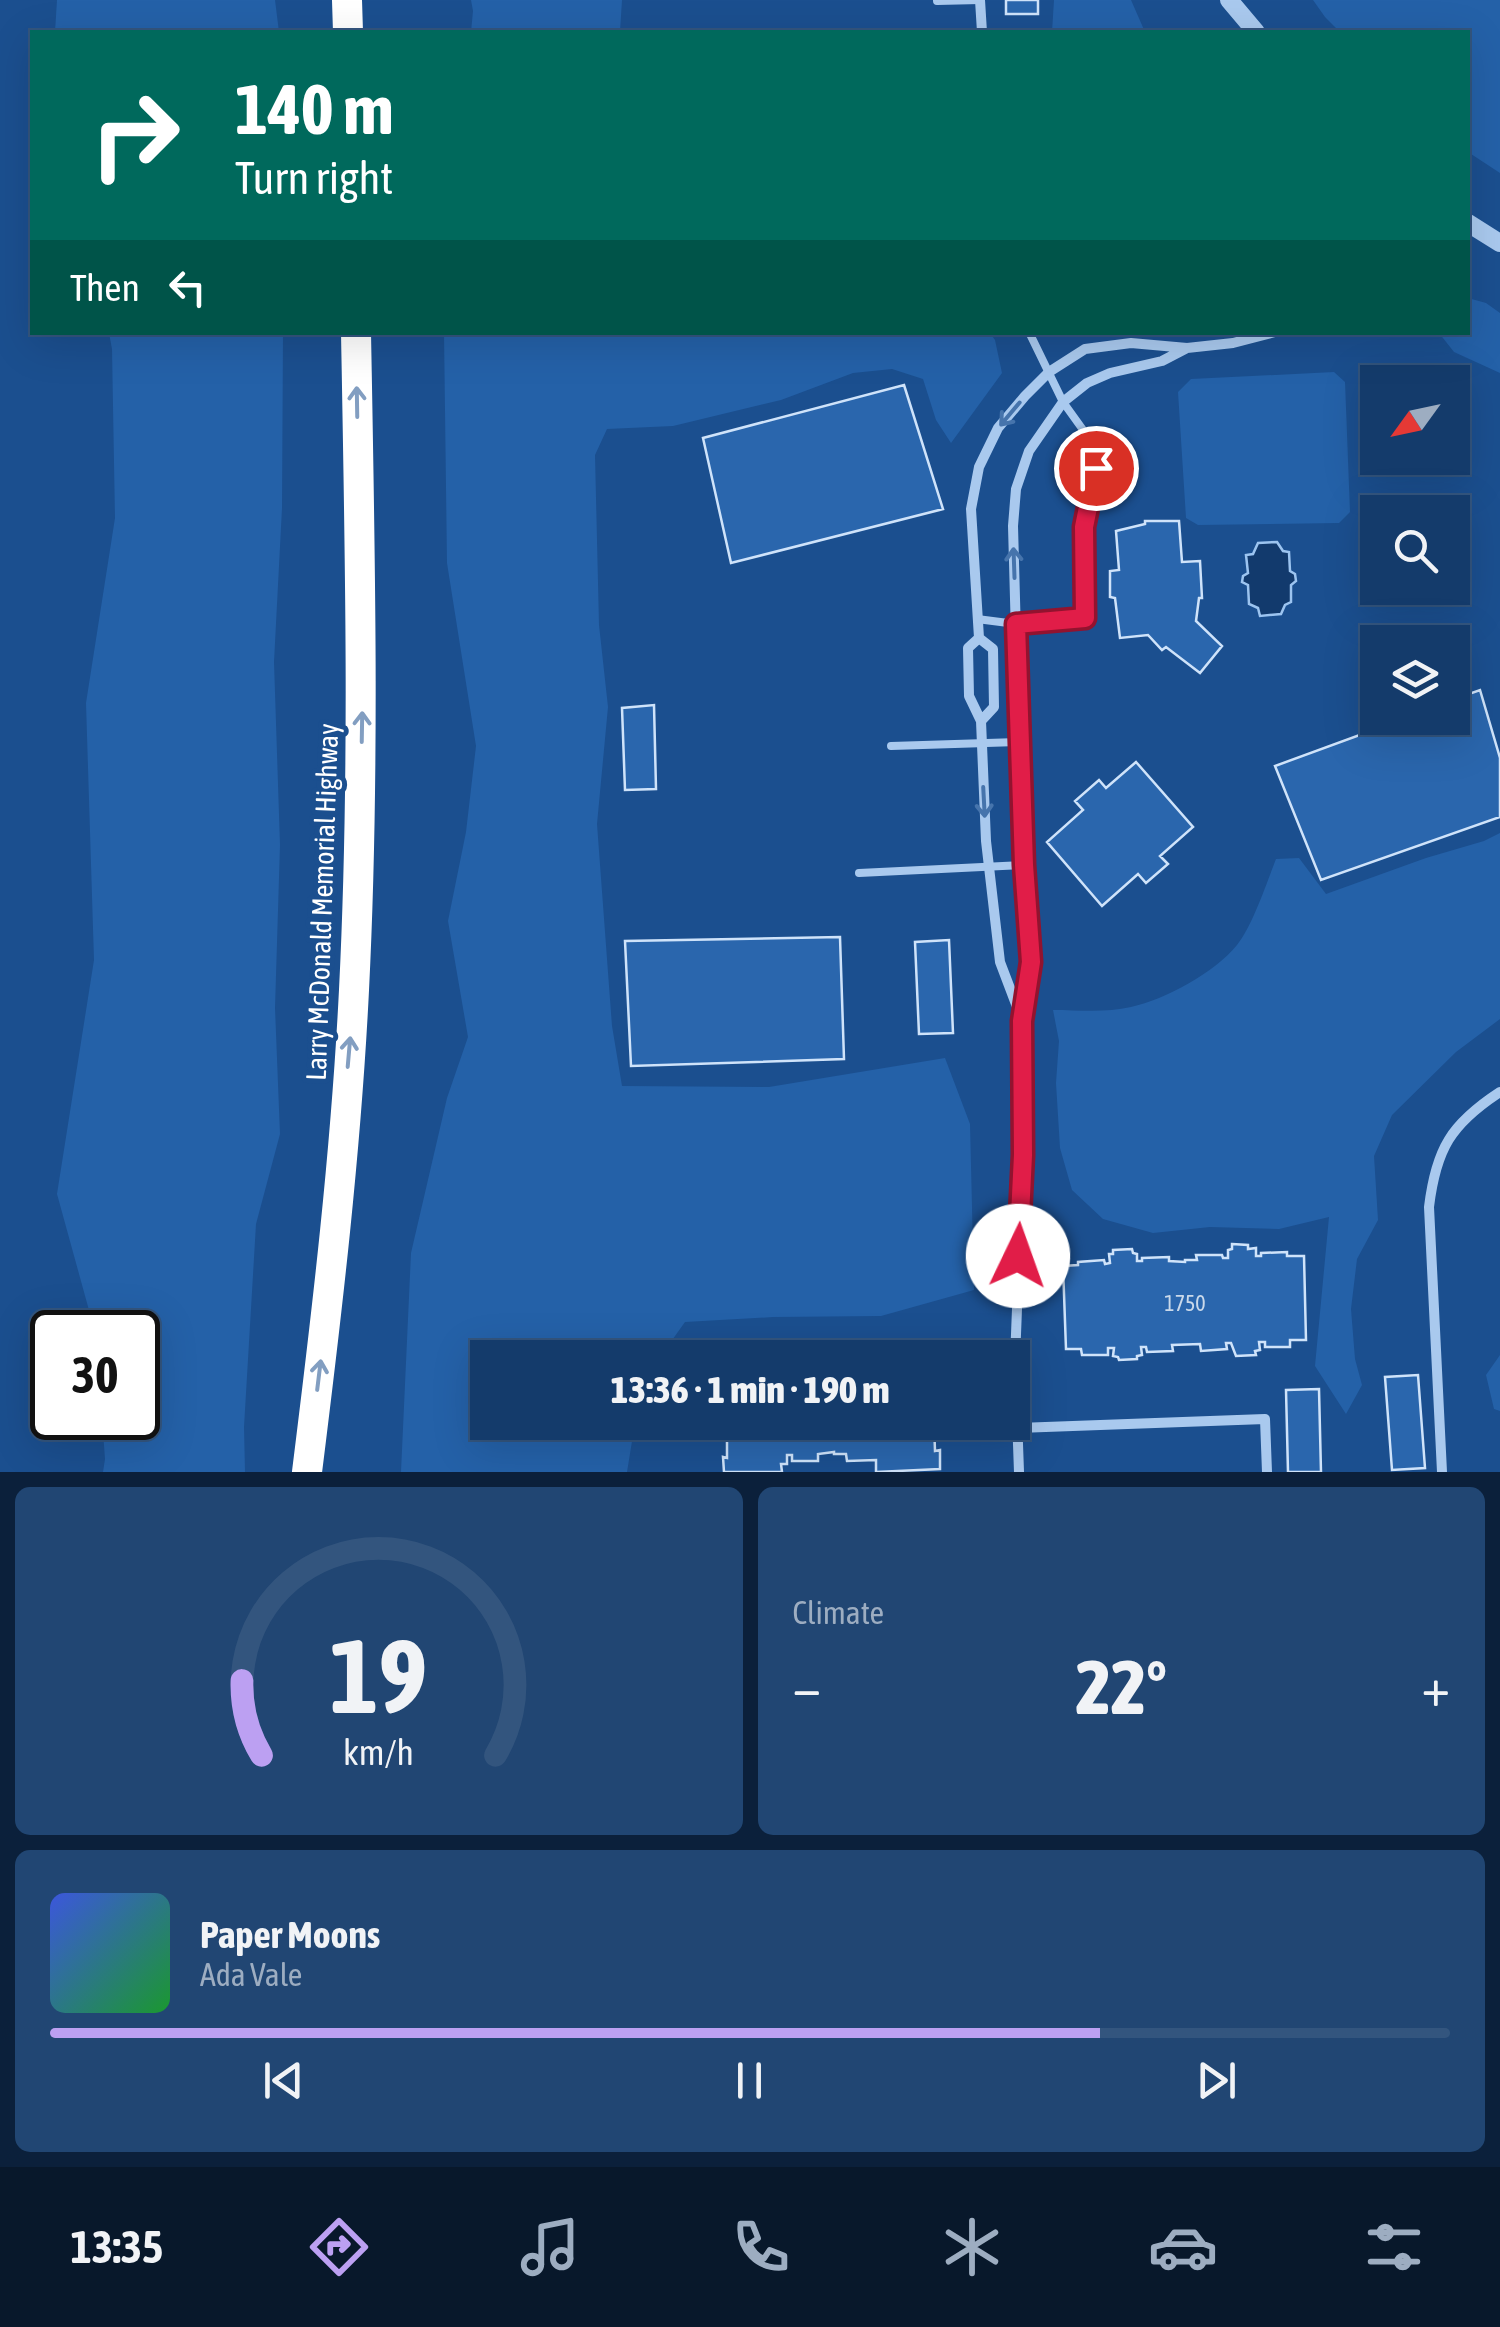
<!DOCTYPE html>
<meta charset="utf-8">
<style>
body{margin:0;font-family:"Asap Condensed",sans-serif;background:#214673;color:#f1f3f6;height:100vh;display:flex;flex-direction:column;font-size:38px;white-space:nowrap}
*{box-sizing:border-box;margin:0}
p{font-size:32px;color:#9dadc1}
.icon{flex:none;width:55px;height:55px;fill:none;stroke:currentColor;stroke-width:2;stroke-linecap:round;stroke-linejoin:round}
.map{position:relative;height:1472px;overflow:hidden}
.side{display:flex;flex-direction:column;gap:15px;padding:15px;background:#0b203b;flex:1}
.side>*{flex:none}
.banner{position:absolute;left:30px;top:30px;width:1440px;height:305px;border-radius:0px;box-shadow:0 10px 40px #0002,0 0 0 2px #33557e;background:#00695c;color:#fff;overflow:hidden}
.needle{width:65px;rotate:237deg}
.tools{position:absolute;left:1360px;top:365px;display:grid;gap:20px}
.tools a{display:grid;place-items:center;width:110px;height:110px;border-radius:0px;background:#143b6b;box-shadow:0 10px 40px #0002,0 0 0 2px #33557e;font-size:50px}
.speed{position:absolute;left:30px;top:1310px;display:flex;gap:20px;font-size:50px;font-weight:700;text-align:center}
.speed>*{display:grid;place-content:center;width:130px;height:130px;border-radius:50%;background:#143b6b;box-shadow:0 10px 40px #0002,0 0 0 2px #33557e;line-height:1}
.speed .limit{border:5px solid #111;border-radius:15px;background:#fff;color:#111}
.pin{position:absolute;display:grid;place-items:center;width:85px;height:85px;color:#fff;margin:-42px;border:5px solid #fff;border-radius:50%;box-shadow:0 2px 10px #0007}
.me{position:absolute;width:110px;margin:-55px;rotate:3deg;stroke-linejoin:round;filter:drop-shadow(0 0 8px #0008)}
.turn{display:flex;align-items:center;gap:35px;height:210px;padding:0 40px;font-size:45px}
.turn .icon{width:130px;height:130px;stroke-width:2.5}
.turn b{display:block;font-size:70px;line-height:85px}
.then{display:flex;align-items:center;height:95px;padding:0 40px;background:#0003;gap:20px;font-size:38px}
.big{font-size:75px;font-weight:800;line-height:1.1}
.side .widget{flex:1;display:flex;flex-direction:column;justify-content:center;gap:15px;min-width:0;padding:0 35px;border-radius:15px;background:#214673}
.side .dial{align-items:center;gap:0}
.dial svg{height:260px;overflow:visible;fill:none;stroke:#33557e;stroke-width:7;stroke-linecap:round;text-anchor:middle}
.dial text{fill:#f1f3f6;stroke:none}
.song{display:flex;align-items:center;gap:30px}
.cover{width:120px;height:120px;border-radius:15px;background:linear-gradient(135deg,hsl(230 70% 55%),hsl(130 70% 35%))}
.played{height:10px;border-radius:5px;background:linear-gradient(90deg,#bca0f2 75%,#33557e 75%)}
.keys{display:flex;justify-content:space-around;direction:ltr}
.heat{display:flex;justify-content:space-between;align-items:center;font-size:55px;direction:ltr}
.side .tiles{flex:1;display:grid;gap:15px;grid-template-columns:1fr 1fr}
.widget:last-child{grid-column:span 2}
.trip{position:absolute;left:470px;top:1340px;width:560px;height:100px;border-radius:0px;background:#143b6b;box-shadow:0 10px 40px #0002,0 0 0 2px #33557e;font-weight:800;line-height:100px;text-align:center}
.dock{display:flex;height:160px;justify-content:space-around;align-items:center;background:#08182b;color:#9dadc1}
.dock .icon{width:70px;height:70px}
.dock .on{color:#bca0f2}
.dock b{font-size:45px;color:#f1f3f6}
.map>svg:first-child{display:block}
.green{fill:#2461a8}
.water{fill:#123a6d;stroke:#9cc4f0;stroke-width:2.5}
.building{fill:#2a66ad;stroke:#cfe3fa;stroke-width:2.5}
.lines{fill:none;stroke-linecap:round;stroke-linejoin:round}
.service{stroke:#a9c9ee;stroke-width:8}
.minor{stroke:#a9c9ee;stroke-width:10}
.tertiary{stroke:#a9c9ee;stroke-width:18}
.motorway{stroke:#fff;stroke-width:30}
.oneway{stroke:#829ec1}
.oneway2{stroke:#4674ac}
.route-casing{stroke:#92132f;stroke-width:25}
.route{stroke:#e11d48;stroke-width:18}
.labels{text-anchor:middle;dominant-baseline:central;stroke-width:10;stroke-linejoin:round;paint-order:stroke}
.number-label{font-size:22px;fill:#cad9ea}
.street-label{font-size:28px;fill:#fff;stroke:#1b4f8f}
</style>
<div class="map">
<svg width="1500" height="1472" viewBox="0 0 1500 1472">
<rect width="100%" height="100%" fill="#1b4f8f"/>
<!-- green -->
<path class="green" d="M57 0H275L279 32H55Z
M471 0H622L620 32H471L473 11Z
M1054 0H1131L1145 32H1052Z
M1313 0H1500V173L1468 152V32H1340L1325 17Z
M1468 298 1486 303 1500 313V373L1454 352 1439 333 1468 332Z
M109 333H283L282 508 274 662 280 845 275 1008 280 1134 256 1224 244 1427 245 1472H103L105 1459 102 1418H138V1332H95L57 1194 94 960 86 703 115 518 112 349Z
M444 333H990L995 340 1002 373 951 443 936 420 923 379 892 369 853 373 781 400 673 426 607 429 595 455 599 625 608 707 597 824 612 1026 622 1086 769 1087 945 1058 970 1124 974 1290 881 1316 773 1317 685 1322 660 1357 488 1358V1422L635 1423 627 1472H401L411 1253 447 1098 468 1037 448 921 466 832 476 746 447 563Z
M1334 372 1345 382 1350 512 1339 523 1198 525 1186 518 1178 392 1191 379Z
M1500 833V1019L1456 1052 1392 1115 1374 1156 1378 1220 1357 1259 1351 1309 1355 1359 1362 1385 1346 1414 1315 1366 1329 1217 1279 1229 1210 1227 1153 1233 1103 1219 1072 1190 1060 1148 1056 1083 1059 1041 1053 1010C1078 1010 1106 1013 1131 1007 1166 999 1214 973 1237 945 1252 927 1267 882 1276 859L1299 858 1326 894 1426 858 1484 841Z
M1500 1355V1411L1494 1409 1486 1375Z"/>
<!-- water -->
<path class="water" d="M1277 542 1283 551 1289 552 1290 571 1295 574 1296 581 1291 585V602L1285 605 1281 614 1260 616 1258 608 1249 604 1248 585 1242 582 1243 576 1248 573 1246 555 1253 554 1258 543Z"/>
<!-- building -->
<path class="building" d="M1006 0H1038V14H1006Z
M904 385 943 509 731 563 703 438Z
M1145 521H1179L1182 562 1200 561 1202 598H1199L1196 621 1222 646 1200 673 1166 647 1162 650 1148 635 1120 638 1115 598 1110 597V571L1119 570 1116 531 1145 524Z
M1480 690 1500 758V817L1321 880 1275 766 1406 718H1452V700Z
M654 705 656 789 625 790 622 708Z
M1136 762 1193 827 1160 856 1168 864 1146 883 1138 874 1102 906 1047 842 1083 810 1075 801 1099 780 1106 788Z
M840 937 844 1059 631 1066 625 941Z
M949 940 953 1033 919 1034 915 942Z
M1232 1244 1248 1245V1249L1256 1248V1256H1261V1253L1287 1252V1256H1304L1306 1340H1290V1347H1265V1342H1259L1260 1350 1255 1351 1256 1355 1236 1356 1231 1343H1226L1227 1349 1201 1351 1200 1344 1172 1345 1173 1351 1147 1352 1146 1347H1141L1142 1355 1137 1356V1359L1119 1360 1118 1357 1113 1356 1114 1348H1108V1355H1082L1081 1349H1066L1063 1266 1078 1265V1262L1104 1260 1105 1264 1110 1263 1109 1254H1113V1250L1132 1249 1133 1253 1137 1254V1261H1142V1258L1169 1257V1261L1185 1262V1260H1197L1196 1255H1222L1223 1258H1228V1250L1232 1249Z
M934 1349V1358H878V1351Z
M748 1351V1354H759L760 1351H777L778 1358H725V1352Z
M1418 1375 1425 1468 1392 1470 1385 1377Z
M1319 1389 1321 1472H1288L1286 1390Z
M727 1422H934L935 1451 940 1450V1469L876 1472V1460L847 1461 846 1454H834V1452L818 1454V1461H792V1455H787V1464H781L782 1472H724L723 1457 727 1458Z"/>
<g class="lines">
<!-- service -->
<path class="service" d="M937 1 980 0
M977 619 1016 624 1085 618 1084 527 1096 468 1086 434 1063 402 1029 332
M891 746 1020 742
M859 873 1024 865"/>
<!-- minor -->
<path class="minor" d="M980 0 982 32
M979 638 968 648 969 696 981 721
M1022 1020 1000 962 986 841 981 721 994 707 993 649 979 638 971 509 979 467 998 428 1025 396 1049 372 1085 349 1131 343 1187 348 1233 343 1275 332
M1018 1428 1265 1419 1267 1472
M1019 1472 1015 1360 1023 1155 1022 1021 1031 962 1024 865 1016 635 1013 526 1016 489 1029 451 1063 402 1087 383 1110 373 1162 361 1187 348
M1442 1472 1429 1207C1436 1149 1451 1124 1500 1092"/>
<!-- tertiary -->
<path class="tertiary" d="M1229 0 1256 32
M1468 223 1500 243"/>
<!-- motorway -->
<path class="motorway" d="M347 0 348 32
M307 1472C327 1312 346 1151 354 990 365 771 360 552 356 332"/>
</g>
<!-- one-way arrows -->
<defs><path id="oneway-shaft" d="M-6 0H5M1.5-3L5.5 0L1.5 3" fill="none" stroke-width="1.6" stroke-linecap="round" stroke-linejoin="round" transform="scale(2.5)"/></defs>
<g class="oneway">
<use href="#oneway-shaft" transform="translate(357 402) rotate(-91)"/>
<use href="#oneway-shaft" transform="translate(362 727) rotate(-89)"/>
<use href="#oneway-shaft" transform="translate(349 1052) rotate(-85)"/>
<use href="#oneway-shaft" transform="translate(319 1375) rotate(-83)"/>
</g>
<g class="oneway2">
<use href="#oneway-shaft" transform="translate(1010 414) rotate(130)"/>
<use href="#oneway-shaft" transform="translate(1014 563) rotate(-92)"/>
<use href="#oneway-shaft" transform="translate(984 802) rotate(87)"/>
</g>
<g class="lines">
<defs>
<path id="route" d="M1018 1256 1023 1155 1022 1021 1031 962 1024 865 1016 624 1085 618 1084 527 1096 468"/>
</defs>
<!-- route casing -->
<use href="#route" class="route-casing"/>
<!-- route -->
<use href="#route" class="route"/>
</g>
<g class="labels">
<!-- number labels -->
<g class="number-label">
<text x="1185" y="1303">1750</text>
</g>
<!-- street labels -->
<g class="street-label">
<text transform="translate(322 902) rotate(-88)">Larry McDonald Memorial Highway</text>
</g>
</g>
</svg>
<div class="tools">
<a><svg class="needle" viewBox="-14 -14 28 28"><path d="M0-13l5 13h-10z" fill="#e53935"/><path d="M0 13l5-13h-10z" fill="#9dadc1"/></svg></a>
<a><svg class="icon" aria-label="search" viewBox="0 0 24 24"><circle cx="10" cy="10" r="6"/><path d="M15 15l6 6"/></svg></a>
<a><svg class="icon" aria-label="layers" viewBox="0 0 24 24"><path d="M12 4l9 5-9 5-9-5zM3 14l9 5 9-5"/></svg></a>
</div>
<div class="speed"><div class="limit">30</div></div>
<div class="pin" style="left:1096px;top:468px;background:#d93025"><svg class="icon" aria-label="arrive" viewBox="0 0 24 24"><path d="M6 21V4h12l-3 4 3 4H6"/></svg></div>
<svg class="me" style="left:1018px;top:1256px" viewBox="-20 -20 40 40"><circle r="19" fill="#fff"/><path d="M0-13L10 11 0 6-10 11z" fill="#e11d48"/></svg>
<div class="trip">13:36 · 1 min · 190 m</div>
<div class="banner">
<div class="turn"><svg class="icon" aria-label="right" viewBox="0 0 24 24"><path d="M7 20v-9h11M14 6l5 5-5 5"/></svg><div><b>140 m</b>Turn right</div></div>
<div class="then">Then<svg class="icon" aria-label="left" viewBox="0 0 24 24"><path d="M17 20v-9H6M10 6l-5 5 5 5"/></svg></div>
</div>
</div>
<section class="side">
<div class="tiles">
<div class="widget dial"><svg viewBox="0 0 100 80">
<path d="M14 69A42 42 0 1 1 86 69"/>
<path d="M14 69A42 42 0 0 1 8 46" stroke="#bca0f2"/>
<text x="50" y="56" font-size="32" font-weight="700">19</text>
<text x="50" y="72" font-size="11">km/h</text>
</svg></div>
<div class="widget"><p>Climate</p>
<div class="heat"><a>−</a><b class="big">22°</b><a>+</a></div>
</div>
<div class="widget">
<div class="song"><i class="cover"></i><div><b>Paper Moons</b><p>Ada Vale</p></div></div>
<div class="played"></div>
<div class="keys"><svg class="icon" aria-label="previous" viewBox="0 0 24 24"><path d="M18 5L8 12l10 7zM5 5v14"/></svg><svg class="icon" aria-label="pause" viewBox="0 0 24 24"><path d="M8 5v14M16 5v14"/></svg><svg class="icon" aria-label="next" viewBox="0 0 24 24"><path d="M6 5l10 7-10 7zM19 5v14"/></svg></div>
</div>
</div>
</section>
<nav class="dock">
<b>13:35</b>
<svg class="icon on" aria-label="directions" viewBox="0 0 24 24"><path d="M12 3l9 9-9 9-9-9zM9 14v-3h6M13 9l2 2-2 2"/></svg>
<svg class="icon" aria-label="music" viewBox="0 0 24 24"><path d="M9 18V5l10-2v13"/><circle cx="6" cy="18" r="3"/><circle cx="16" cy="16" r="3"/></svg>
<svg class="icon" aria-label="phone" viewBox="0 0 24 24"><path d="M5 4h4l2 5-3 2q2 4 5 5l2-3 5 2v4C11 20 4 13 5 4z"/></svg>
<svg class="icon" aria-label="climate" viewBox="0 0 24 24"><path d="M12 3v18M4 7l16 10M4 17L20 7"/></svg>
<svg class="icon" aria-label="car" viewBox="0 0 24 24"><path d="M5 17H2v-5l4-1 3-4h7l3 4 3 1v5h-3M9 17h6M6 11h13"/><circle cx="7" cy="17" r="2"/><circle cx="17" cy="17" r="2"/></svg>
<svg class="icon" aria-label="filters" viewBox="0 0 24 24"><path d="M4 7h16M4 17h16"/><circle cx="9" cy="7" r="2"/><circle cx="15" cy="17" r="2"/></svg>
</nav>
